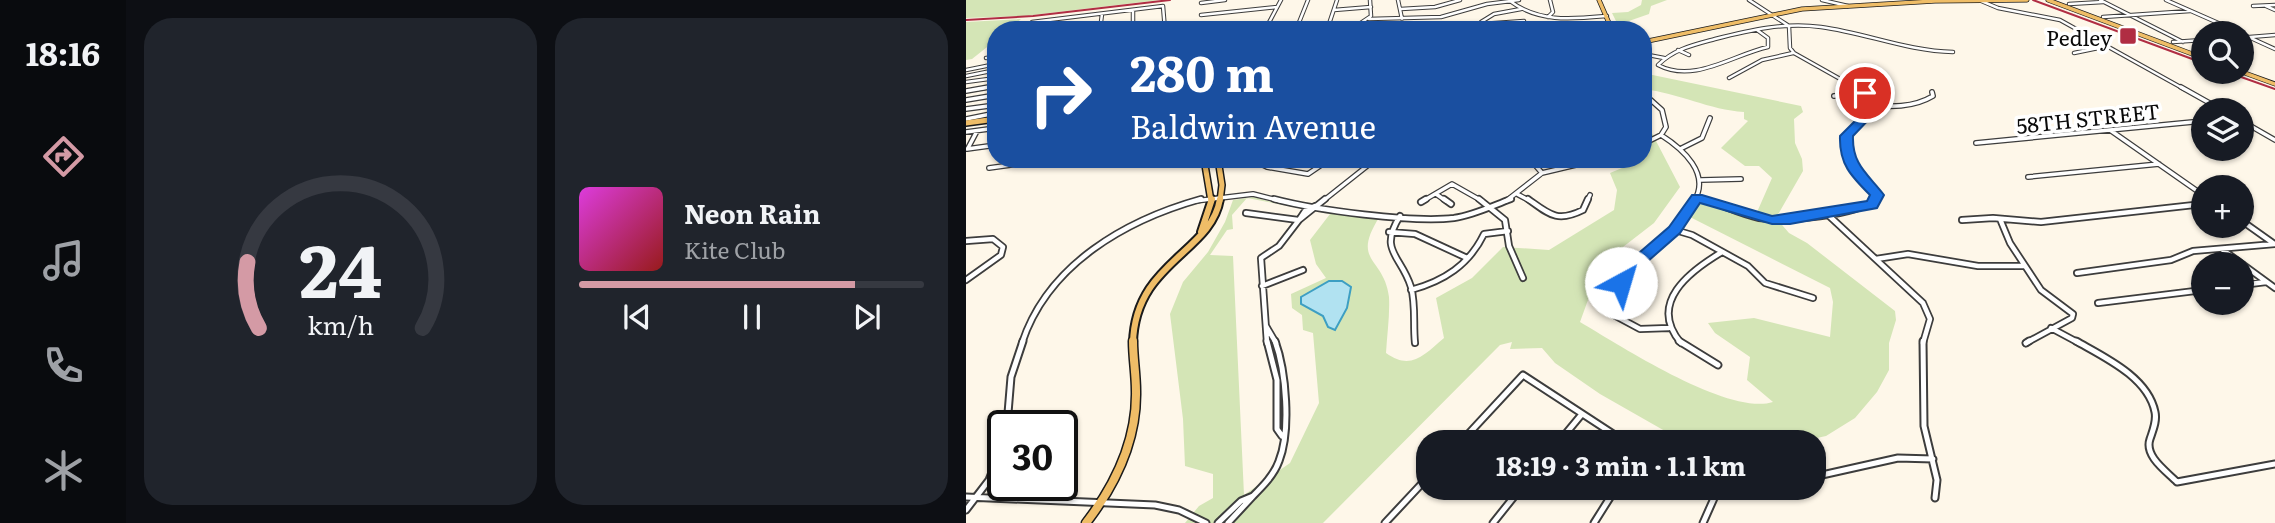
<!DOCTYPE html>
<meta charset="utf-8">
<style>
body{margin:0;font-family:Literata,serif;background:#20242c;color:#f1f3f6;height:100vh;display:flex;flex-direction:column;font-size:26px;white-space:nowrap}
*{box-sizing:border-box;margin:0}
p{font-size:23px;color:#9ea1a6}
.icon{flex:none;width:38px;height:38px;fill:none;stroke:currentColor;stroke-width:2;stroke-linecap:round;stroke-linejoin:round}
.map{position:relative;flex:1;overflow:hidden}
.side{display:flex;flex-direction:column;gap:18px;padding:18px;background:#0d0f14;width:840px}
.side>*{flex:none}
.top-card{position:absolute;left:21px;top:21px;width:665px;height:147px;border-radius:28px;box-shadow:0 2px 5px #0004;background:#1a4fa0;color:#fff;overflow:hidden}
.fabs{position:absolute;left:1225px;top:21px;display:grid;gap:14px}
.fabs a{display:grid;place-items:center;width:63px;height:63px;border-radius:50%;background:#171b24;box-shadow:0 2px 5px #0004;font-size:35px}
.speed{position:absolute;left:21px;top:410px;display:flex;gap:14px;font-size:35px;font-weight:700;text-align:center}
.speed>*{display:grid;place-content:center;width:91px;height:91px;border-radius:50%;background:#171b24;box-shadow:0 2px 5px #0004;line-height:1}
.speed .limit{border:4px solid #111;border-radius:10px;background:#fff;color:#111}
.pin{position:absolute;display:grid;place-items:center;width:60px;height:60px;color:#fff;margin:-30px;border:4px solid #fff;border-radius:50%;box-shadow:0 2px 7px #0007}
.me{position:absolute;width:77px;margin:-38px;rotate:39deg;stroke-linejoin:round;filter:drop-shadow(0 0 5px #0008)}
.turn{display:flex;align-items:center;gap:24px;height:147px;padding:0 28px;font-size:32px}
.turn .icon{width:91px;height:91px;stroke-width:2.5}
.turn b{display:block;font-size:49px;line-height:60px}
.side .tile{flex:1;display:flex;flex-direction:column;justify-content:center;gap:10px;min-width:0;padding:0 24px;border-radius:28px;background:#20242c}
.side .dial{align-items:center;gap:0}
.dial svg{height:182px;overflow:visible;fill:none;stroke:#363941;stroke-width:7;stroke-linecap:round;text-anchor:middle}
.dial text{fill:#f1f3f6;stroke:none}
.song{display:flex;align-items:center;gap:21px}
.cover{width:84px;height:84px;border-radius:10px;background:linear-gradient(135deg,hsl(300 70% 55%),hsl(0 70% 35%))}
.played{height:7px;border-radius:4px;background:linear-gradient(90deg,#d49aa5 80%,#363941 80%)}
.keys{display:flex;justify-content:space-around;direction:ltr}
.side .tiles{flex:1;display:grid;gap:18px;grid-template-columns:repeat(2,1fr)}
.trip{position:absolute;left:450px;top:430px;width:410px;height:70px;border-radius:28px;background:#171b24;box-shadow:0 2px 5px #0004;font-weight:700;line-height:70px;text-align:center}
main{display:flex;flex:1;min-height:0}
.tabs{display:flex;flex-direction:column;width:126px;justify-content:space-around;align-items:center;background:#090b0e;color:#9ea1a6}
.tabs .icon{width:49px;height:49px}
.tabs .active{color:#d49aa5}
.tabs b{font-size:32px;color:#f1f3f6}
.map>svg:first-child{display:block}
.green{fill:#d4e5b6;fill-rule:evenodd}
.water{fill:#b1e2f1;stroke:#3d9fc3;stroke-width:2}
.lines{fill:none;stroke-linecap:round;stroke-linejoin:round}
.minor-far3-casing{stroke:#3d3d3d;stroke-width:4.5}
.minor-far2-casing{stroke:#3d3d3d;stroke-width:6}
.minor-far1-casing{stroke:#3d3d3d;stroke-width:8}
.minor-casing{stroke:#3d3d3d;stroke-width:9}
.major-far3-casing{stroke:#1b1b1b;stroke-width:5}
.major-far2-casing{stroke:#1b1b1b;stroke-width:8}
.major-far1-casing{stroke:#1b1b1b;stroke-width:10}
.major-casing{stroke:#1b1b1b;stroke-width:11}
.minor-far3{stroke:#fff;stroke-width:2.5}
.minor-far2{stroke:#fff;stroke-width:3.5}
.minor-far1{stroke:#fff;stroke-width:4.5}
.minor{stroke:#fff;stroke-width:5}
.major-far3{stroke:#efbd67;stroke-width:3.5}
.major-far2{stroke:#efbd67;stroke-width:5}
.major-far1{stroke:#efbd67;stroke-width:6}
.major{stroke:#efbd67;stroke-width:8}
.rail{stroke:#b02d43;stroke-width:2}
.route{fill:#1a73e8;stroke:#114b97;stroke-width:2}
.poi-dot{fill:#b02d43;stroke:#fff;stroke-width:2.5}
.labels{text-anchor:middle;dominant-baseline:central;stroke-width:7;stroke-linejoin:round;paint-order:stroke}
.far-poi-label{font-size:21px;fill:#0a0a0a;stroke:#fff;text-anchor:end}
.far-street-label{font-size:21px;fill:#0a0a0a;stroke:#fff}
</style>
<main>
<nav class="tabs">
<b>18:16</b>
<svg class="icon active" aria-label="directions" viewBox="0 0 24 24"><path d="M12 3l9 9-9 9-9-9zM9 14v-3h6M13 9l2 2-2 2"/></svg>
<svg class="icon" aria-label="music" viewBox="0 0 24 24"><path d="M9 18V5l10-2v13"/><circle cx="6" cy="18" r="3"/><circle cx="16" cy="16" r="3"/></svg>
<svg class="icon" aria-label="phone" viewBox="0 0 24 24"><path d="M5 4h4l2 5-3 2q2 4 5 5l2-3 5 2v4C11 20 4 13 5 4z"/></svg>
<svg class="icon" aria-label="climate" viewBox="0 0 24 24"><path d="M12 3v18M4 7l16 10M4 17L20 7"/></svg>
</nav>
<section class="side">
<div class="tiles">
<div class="tile dial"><svg viewBox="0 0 100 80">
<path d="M14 69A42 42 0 1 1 86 69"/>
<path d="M14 69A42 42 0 0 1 9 40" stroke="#d49aa5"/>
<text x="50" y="56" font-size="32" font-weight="700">24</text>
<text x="50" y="72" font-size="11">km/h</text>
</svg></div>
<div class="tile">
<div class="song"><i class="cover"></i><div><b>Neon Rain</b><p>Kite Club</p></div></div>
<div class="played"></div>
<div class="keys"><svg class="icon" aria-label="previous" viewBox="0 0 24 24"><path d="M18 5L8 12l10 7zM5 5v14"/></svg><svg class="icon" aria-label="pause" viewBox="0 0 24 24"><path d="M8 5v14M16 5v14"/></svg><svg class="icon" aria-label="next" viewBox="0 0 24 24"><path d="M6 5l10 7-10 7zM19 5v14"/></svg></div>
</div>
</div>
</section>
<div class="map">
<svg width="1309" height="523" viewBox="0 0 1309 523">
<rect width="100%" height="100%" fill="#fef7e9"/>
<!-- green -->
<path class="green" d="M0 0H194L58 16 0 18Z
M676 0H701L685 6 683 14 660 22 661 26 653 27 646 13 662 12 675 5Z
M55 19 42 30H30V40L6 59 0 60V22Z
M677 73 835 106 837 112 828 119 829 143 836 159 837 171 810 218 823 233 841 243 929 311 930 320 923 343V370L911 392 889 418 860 436 828 443H720L634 394 589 363 576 348 544 349 546 342 534 345 357 523H219L233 506 247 498V474L219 466 217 419 204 314 217 282 242 252 259 222 267 200 288 197 309 203 414 216C384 263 418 256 423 297 424 315 421 335 420 353 445 371 458 355 478 338L470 298 506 278 537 247 583 250 648 210 651 190 644 173 656 168V159H677V116L714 187 688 223 635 264 614 322C655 346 762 416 807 402L781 380 784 357 749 333 742 323 788 318 864 337 867 302 864 288 722 216 736 201 788 219 806 178 793 166H779L755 148 782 121 778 119V112C744 110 712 93 677 89ZM281 198 364 214 344 240 350 264 360 278 325 294 326 308 336 315 337 330 347 333 353 403 324 463 278 495 267 256 244 255 261 230 267 229 266 215Z"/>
<!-- water -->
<path class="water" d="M363 281H376L385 287 381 308 369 330 362 327 357 316 335 304V297Z"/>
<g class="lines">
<defs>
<path id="minor-far3" d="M432 0 436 19
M783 0 823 26 824 48 828 53 892 89
M856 0 882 6
M1013 0 1032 8 1094 20 1218 89
M1134 0 1217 42
M1200 0 1275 33
M544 1C573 23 607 19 641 16
M235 3 259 0
M1103 4 1137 2
M1287 6 1309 5
M1300 6 1309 10
M435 9 469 7 494 0
M167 10V30
M368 10 405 7
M235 15 311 7
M582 17 587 12 584 0
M1137 17 1224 11
M403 19 475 17 521 4 553 0
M66 22 197 6 199 30
M363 24 371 0
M79 30 102 27
M134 30 136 14
M299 30 315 0
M330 30 342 0
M384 30 405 16 404 0
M430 30 558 21
M515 30V22L528 14 555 9
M791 30 802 38V47C766 55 728 84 692 65 708 49 727 45 749 39 784 30 819 22 855 27 900 33 941 51 987 52
M1276 34 1309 49
M1284 37 1309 35
M1207 42 1237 40
M712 50 723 55
M1108 53 1142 46
M677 54 698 58
M20 58 30 57
M0 70 30 64
M0 76 30 70
M763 78 796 60 827 53
M0 82 30 78
M12 89 30 86"/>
<path id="minor-far2" d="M889 87 899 93 900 116 881 136C876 179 913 178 909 201
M1215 87 1256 110
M0 91 23 87
M677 93 696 110 700 127 695 135 677 144
M868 96 898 93
M0 100 30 95
M901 105C924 107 947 108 967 96L966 92
M0 109 30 105
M0 119 30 113
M1276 121 1309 140
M1144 130 1237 195
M0 132 30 128
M695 135C717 149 745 174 728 201
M1010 143 1237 121
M2 148 11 131
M716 148 736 138 744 118
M1 149 30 145
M285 159 301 167 342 174 364 159
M564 159 576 173
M521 162 529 159
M23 168 89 159
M1062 177 1193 164
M735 180 775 179
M470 194 480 201
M551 194 564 201
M731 198 742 201
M229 201 287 194 315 201
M357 201 410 159
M457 201 486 184 516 201
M540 201 576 173 635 159
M621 201 624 195"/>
<path id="minor-far1" d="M308 199C350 210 446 223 488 218 508 215 526 206 545 199
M478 199 485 204
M513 199 539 220 543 246 557 278
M562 199C583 214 591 223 617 210L622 199
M736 199C755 204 773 214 793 218 820 222 890 216 910 199
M455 202 460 199
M349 206 339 211 333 220 359 199
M280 213 332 220
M860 213 957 303 964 319 957 343
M434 216C412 251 435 255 445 287 450 305 447 325 449 343
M1034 219 1044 243 1075 290 1107 314 1106 318 1060 343
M996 220 1027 218 1075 222 1237 204
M1276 221 1307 243
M709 230 726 235 782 266 799 283 847 298
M423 232 449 234 501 258
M0 241 27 239 37 247 35 255 0 280
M1257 250 1309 288
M910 259 942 254 1012 266H1058
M1111 273 1205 260 1227 251 1309 244
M1276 285 1300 282
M296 286 337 270
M445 290C478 281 503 265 518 234L542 231
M1132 303 1237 290
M300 326 310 343
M703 328 674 329 646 314 658 274 709 230 729 199
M1085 328 1113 343
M56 343C82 264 160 220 235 199
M301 343 295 258 313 246 333 220
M715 343C681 303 724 271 756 252"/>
<path id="minor" d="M301 341 311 380V429L316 436
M713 341 752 365
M957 341 958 426 971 480 969 498
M1110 341C1138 357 1182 377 1189 412 1191 421 1187 430 1184 439 1178 456 1200 471 1211 482L1309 464
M1060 343 1063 341
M41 425 45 377 57 341
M494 443 557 375 661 443
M592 443 616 414
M847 477 932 458 967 459
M731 488 749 496 797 488
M287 496C297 486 308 475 313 461 325 431 320 371 309 341
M0 497 189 505 213 510 240 523
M0 510 23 480 37 445
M252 523 275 501 287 496 262 523
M419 523 462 477
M527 523 555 488
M628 523 650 488
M737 523 749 496"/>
<path id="major-far3" d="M633 0 646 30
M1082 0 1237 58
M677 42 836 9 969 1 1061 0
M1276 72 1309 84"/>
<path id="major-far2" d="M0 123 30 119
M238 159 245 201
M252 159 256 185 254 201"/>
<path id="major-far1" d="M235 232 246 199
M167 343C169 262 245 253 254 199"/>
<path id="major" d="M120 523C150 484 171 441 170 391 170 374 167 358 167 341"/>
</defs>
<!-- minor-far3 casing -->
<use href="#minor-far3" class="minor-far3-casing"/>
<!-- minor-far2 casing -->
<use href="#minor-far2" class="minor-far2-casing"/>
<!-- minor-far1 casing -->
<use href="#minor-far1" class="minor-far1-casing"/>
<!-- minor casing -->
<use href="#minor" class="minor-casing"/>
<!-- major-far3 casing -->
<use href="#major-far3" class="major-far3-casing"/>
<!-- major-far2 casing -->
<use href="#major-far2" class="major-far2-casing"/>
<!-- major-far1 casing -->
<use href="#major-far1" class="major-far1-casing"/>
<!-- major casing -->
<use href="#major" class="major-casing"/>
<!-- minor-far3 -->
<use href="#minor-far3" class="minor-far3"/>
<!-- minor-far2 -->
<use href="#minor-far2" class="minor-far2"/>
<!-- minor-far1 -->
<use href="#minor-far1" class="minor-far1"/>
<!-- minor -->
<use href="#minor" class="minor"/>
<!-- major-far3 -->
<use href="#major-far3" class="major-far3"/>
<!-- major-far2 -->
<use href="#major-far2" class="major-far2"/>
<!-- major-far1 -->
<use href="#major-far1" class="major-far1"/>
<!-- major -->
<use href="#major" class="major"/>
<!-- rail -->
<path class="rail" d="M1067 0 1237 63
M0 20 67 16 204 0
M1261 72 1309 89"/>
</g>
<!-- route -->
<path class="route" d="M899 90 905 93 906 116 887 136C886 165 902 174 918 195L911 208 824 224H806L734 203 714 233 665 276 661 287H650L647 283 652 271 703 227 726 195H736L806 216 901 201 904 195C885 176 873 164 874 136L894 116 893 93Z"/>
<!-- markers -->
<rect class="poi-dot" x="1153" y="27" width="18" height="18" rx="3.5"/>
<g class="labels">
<!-- far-poi labels -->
<g class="far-poi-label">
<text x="1146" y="36">Pedley</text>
</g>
<!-- far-street labels -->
<g class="far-street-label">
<text transform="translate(1122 117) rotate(-6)">58TH STREET</text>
</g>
</g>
</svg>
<div class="fabs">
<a><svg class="icon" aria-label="search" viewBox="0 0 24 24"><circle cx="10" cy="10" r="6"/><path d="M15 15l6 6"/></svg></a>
<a><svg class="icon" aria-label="layers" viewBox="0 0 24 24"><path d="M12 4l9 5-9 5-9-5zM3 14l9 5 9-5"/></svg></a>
<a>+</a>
<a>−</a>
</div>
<div class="speed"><div class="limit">30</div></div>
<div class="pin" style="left:899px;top:93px;background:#d93025"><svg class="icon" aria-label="arrive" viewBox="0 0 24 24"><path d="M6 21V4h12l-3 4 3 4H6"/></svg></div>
<svg class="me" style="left:655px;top:283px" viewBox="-20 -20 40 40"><circle r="19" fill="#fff"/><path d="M0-13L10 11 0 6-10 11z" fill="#1a73e8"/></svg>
<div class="trip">18:19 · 3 min · 1.1 km</div>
<div class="top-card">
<div class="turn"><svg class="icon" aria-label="right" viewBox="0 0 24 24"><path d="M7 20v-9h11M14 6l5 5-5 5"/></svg><div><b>280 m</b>Baldwin Avenue</div></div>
</div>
</div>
</main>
